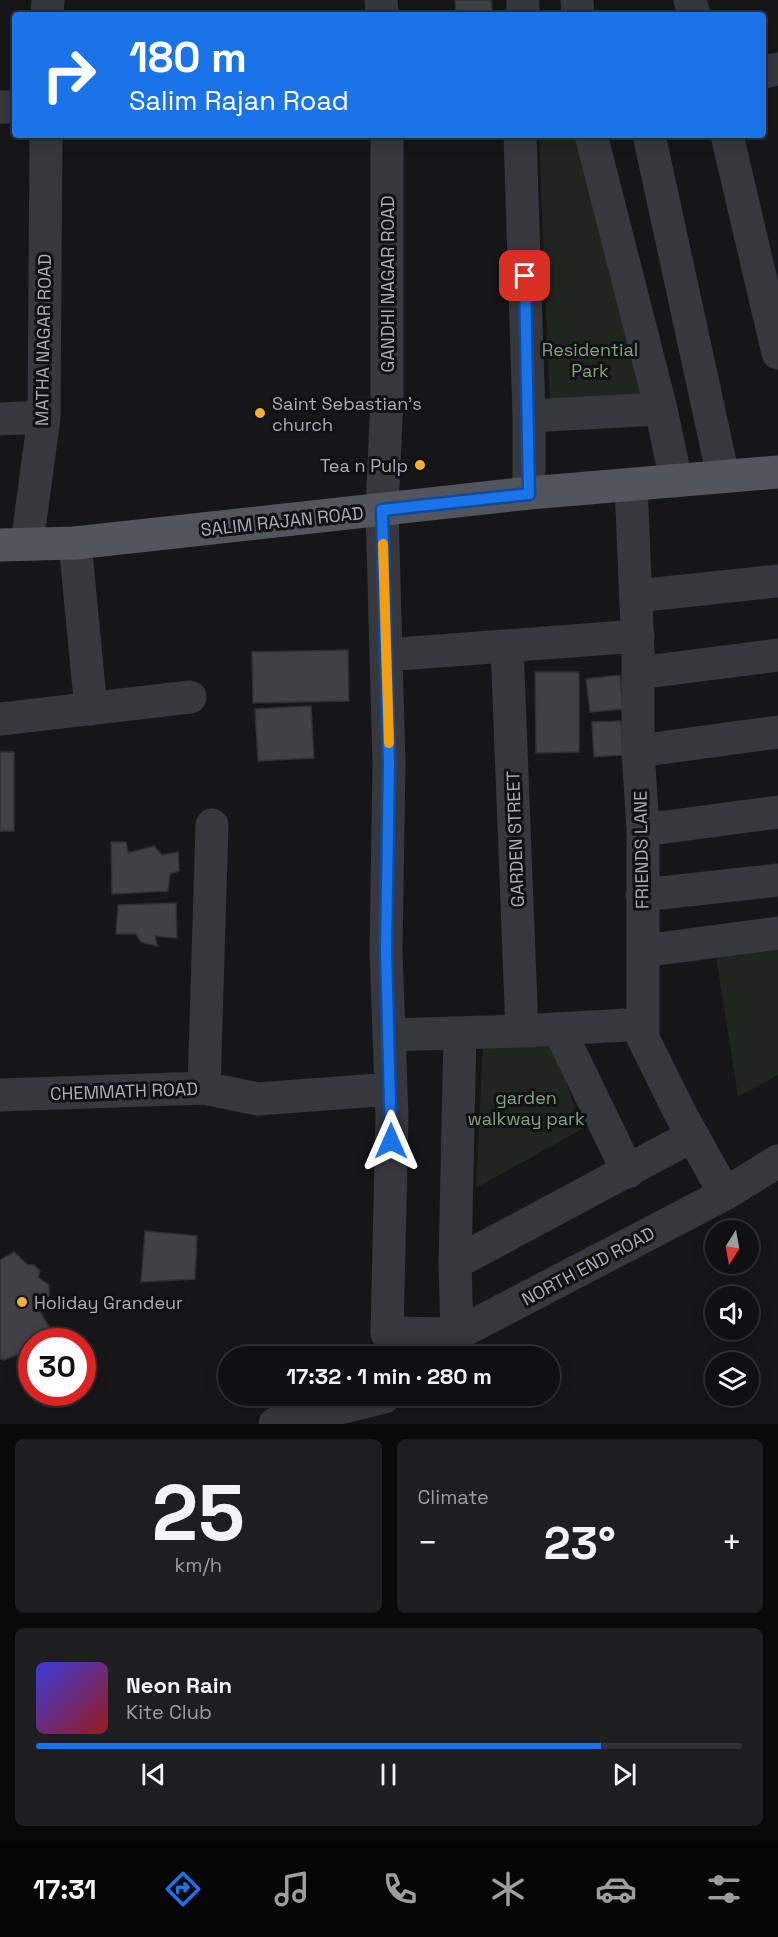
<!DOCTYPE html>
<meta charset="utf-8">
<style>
body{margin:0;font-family:"Space Grotesk",sans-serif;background:#1e1e20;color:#f1f3f6;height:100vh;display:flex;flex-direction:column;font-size:22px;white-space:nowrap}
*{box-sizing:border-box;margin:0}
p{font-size:20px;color:#9c9d9f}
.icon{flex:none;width:33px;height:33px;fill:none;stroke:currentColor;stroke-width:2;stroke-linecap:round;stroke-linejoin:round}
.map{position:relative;height:1424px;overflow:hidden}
.side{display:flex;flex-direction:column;gap:15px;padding:15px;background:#09090a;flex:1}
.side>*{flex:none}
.banner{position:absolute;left:12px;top:12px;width:754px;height:126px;border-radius:6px;box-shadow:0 3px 15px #0003,0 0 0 2px #303032;background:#1a73e8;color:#fff;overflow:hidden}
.needle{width:39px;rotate:191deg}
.buttons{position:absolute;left:705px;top:1220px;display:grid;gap:12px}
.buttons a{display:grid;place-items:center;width:54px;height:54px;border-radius:50%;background:#101012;box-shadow:0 3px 15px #0003,0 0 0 2px #303032;font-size:30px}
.speed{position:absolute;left:18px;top:1328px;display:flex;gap:12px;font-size:30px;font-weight:700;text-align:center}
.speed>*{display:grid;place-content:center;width:78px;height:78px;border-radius:50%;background:#101012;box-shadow:0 3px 15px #0003,0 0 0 2px #303032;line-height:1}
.speed .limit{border:9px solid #d22;background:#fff;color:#111}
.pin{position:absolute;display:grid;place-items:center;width:51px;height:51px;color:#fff;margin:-26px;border-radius:12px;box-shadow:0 3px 9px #0006}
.me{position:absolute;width:66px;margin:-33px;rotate:0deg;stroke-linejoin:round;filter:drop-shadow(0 0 4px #0008)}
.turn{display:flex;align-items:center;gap:21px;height:126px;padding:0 18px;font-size:27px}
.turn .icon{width:78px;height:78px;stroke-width:2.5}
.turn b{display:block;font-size:42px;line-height:51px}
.big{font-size:45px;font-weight:600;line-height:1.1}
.side .card{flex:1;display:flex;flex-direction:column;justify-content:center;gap:9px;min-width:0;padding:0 21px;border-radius:9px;background:#1e1e20}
.side .dial{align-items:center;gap:0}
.dial b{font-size:78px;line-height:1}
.song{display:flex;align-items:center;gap:18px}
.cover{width:72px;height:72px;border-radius:9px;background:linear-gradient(135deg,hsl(240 70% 55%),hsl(0 70% 35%))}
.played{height:6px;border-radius:3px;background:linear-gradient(90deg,#1a73e8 80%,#303032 80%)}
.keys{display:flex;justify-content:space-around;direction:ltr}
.heat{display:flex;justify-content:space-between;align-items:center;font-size:33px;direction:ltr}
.side .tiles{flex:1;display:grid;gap:15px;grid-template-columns:1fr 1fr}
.card:last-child{grid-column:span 2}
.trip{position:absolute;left:218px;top:1346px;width:342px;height:60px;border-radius:30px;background:#101012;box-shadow:0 3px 15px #0003,0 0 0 2px #303032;font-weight:600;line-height:60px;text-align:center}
.dock{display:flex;height:96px;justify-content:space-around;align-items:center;background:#060607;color:#9c9d9f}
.dock .icon{width:42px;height:42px}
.dock .active{color:#1a73e8}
.dock b{font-size:27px;color:#f1f3f6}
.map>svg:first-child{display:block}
.green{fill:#1e261f}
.building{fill:#404145;stroke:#303034;stroke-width:1.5}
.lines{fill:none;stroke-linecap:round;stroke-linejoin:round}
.minor{stroke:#37383d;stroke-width:33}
.major{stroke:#53555c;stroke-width:33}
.route-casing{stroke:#114b97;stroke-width:15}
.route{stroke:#1a73e8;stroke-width:10}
.slow{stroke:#f59e0b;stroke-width:10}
.poi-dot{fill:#f2b134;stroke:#111113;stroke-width:2}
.labels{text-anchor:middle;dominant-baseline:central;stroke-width:6;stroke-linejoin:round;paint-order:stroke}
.street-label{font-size:18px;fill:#a8adb8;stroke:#111113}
.park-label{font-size:18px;fill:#7fa381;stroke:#111113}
.poi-label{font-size:18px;fill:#a8adb8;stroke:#111113;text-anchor:start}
</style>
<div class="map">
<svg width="778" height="1424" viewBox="0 0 778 1424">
<rect width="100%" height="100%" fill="#161618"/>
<!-- green -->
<path class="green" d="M539 135H578L642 400 550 407Z
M778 946V1075L738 1097 716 956Z
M551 1038 582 1129 476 1188 483 1045Z"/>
<!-- building -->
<path class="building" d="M455 0H491L493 15H456Z
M220 11V15H152Z
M348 650 349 701 253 703 252 652Z
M535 672H579V752L536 753Z
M620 675 623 709 590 712 586 679Z
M311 706 314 758 258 761 255 709Z
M621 721 623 755 594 757 592 722Z
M0 752H14V831H0Z
M111 842H126L128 853 154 846 162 855 178 852 179 871 170 874 168 891 112 894Z
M176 903 177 938 155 936 157 946 141 942 136 934H116L118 905Z
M145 1231 197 1236 195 1279 141 1282Z
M14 1252 28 1265H34L40 1271 38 1277 49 1285V1296L38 1308 49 1327 37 1341H32L30 1350 4 1360 0 1359V1260Z"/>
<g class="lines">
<!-- minor -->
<path class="minor" d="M381 0 382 15
M577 0 578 15
M690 0 694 15
M47 15 48 0
M523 15V0
M764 72 778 69
M0 107H15
M387 135V397L382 510 389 763 386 951 392 1117 387 1333 457 1334 725 1194 778 1161
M520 135 529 416V493
M591 135 661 409 676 481
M649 135 723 476
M727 135 778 353
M529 416 661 409
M0 419 44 417
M631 485 638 651V751L643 830V1038L680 1113 725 1194
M75 543 91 709
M27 544 44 417 46 135
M636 596 778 581
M507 646 522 1031
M386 655 638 636
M638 673 778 655
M0 719 190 697
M638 751 778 732
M643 830 778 812
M642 895 778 880
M643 951 778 933
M559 1029 628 1172
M389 1035 522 1031 643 1024
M204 1088 212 825
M0 1095 204 1088 258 1099 391 1089
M455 1263 692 1136
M457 1334 455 1263 460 1033
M275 1424 384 1397"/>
<!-- major -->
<path class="major" d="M0 545 75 543 529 493 778 472"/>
</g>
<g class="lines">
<defs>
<path id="route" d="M391 1141 386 951 389 764 382 510 529 494 525 276"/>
</defs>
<!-- route casing -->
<use href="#route" class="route-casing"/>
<!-- route -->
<use href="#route" class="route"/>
<!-- slow -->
<path class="slow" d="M383 544 389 743"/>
</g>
<!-- markers -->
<g class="poi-dot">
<circle cx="260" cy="413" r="6"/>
<circle cx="420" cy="465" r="6"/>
<circle cx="22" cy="1302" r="6"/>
</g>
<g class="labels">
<!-- street labels -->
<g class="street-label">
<text transform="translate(387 284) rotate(-90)">GANDHI NAGAR ROAD</text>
<text transform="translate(43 340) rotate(-89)">MATHA NAGAR ROAD</text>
<text transform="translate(282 521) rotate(-6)">SALIM RAJAN ROAD</text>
<text transform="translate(515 839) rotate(-92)">GARDEN STREET</text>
<text transform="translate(641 850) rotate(-91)">FRIENDS LANE</text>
<text transform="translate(124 1091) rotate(-2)">CHEMMATH ROAD</text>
<text transform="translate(588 1266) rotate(-28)">NORTH END ROAD</text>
</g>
<!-- park labels -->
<g class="park-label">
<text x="590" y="349">Residential<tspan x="590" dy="21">Park</tspan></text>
<text x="526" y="1097">garden<tspan x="526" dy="21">walkway park</tspan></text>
</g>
<!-- poi labels -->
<g class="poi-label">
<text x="272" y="403">Saint Sebastian's<tspan x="272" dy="21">church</tspan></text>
<text x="408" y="465" text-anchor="end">Tea n Pulp</text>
<text x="34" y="1302">Holiday Grandeur</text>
</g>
</g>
</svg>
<div class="buttons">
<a><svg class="needle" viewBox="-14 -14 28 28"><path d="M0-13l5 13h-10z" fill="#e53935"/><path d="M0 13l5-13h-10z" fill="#9c9d9f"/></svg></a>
<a><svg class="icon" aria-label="sound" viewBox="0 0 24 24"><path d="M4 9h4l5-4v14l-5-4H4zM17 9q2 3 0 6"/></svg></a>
<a><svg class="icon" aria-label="layers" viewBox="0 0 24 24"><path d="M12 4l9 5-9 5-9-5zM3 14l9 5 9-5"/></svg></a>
</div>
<div class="speed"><div class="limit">30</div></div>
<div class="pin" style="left:525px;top:276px;background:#d93025"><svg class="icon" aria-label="arrive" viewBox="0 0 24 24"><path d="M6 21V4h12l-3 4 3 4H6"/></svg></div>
<svg class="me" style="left:391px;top:1141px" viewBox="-20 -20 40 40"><path d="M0-17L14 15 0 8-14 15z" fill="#1a73e8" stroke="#fff" stroke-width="4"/></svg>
<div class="trip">17:32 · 1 min · 280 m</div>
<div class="banner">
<div class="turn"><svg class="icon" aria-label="right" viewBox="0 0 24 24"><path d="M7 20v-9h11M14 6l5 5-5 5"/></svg><div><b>180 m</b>Salim Rajan Road</div></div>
</div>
</div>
<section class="side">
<div class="tiles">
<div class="card dial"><b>25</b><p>km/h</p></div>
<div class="card"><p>Climate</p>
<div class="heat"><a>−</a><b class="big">23°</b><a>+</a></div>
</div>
<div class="card">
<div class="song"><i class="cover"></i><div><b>Neon Rain</b><p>Kite Club</p></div></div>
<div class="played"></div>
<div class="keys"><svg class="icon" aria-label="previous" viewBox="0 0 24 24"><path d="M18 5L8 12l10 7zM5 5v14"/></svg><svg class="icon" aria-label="pause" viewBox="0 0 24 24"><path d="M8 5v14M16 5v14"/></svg><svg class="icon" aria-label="next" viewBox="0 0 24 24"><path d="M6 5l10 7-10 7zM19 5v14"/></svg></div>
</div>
</div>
</section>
<nav class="dock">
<b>17:31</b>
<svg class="icon active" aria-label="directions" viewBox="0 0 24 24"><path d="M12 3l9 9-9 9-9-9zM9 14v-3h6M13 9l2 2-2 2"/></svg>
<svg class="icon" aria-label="music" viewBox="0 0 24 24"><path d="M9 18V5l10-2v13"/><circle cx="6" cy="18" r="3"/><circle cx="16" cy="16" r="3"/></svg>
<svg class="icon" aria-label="phone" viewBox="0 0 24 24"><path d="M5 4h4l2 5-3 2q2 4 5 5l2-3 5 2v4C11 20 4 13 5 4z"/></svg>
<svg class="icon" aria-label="climate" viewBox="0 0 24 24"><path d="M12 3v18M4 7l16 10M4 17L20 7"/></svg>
<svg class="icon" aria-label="car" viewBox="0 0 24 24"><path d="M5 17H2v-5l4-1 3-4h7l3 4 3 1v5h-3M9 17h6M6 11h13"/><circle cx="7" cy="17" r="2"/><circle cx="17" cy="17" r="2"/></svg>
<svg class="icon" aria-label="filters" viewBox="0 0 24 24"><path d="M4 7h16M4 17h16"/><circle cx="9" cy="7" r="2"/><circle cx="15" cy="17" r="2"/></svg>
</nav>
